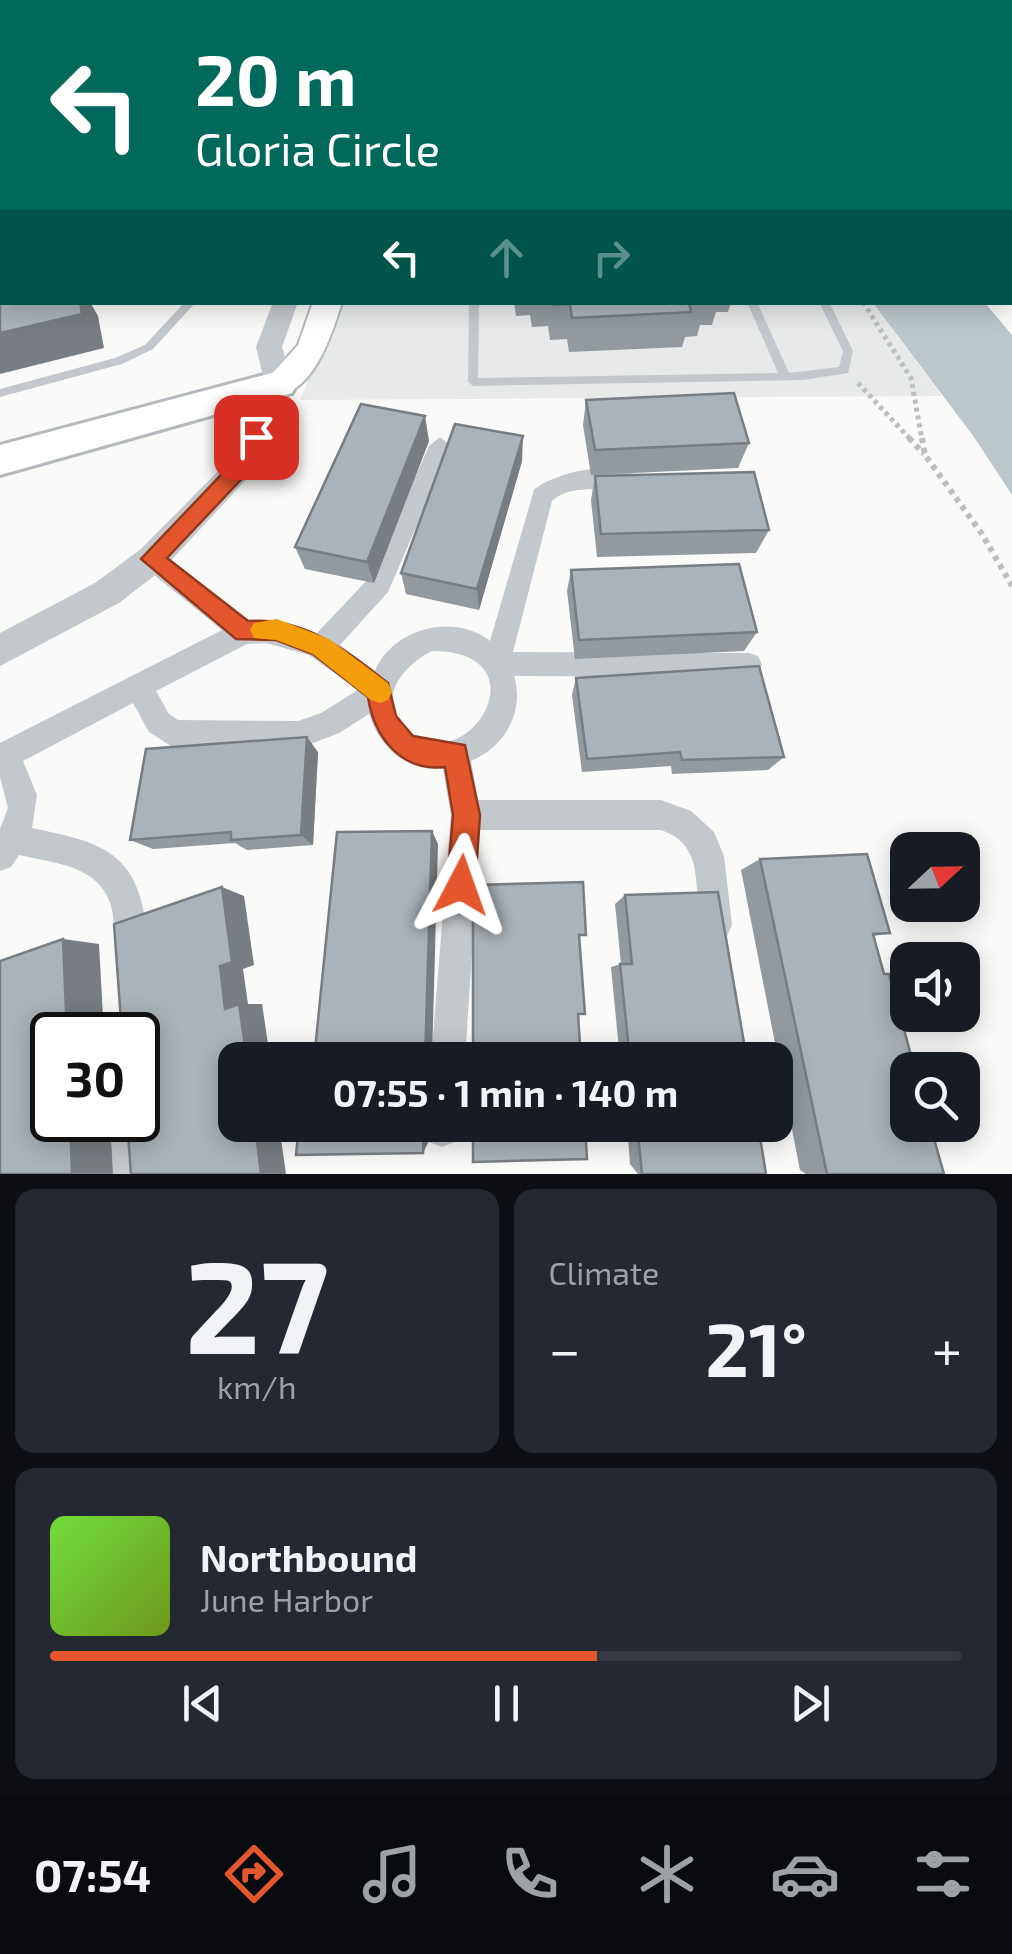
<!DOCTYPE html>
<meta charset="utf-8">
<style>
body{margin:0;font-family:"Exo 2",sans-serif;background:#242831;color:#f1f3f6;height:100vh;display:flex;flex-direction:column;font-size:38px;white-space:nowrap}
*{box-sizing:border-box;margin:0}
p{font-size:32px;color:#9ea1a6}
.icon{flex:none;width:55px;height:55px;fill:none;stroke:currentColor;stroke-width:2;stroke-linecap:round;stroke-linejoin:round}
.map{position:relative;height:1174px;overflow:hidden}
.drawer{display:flex;flex-direction:column;gap:15px;padding:15px;background:#0d0f14;flex:1}
.drawer>*{flex:none}
.top-card{position:absolute;left:0px;top:0px;width:1012px;height:305px;box-shadow:0 5px 25px #0003;background:#00695c;color:#fff;overflow:hidden}
.needle{width:65px;rotate:68deg}
.tools{position:absolute;left:890px;top:832px;display:grid;gap:20px}
.tools a{display:grid;place-items:center;width:90px;height:90px;border-radius:20px;background:#171b24;box-shadow:0 5px 25px #0003;font-size:50px}
.speed{position:absolute;left:30px;top:1012px;display:flex;gap:20px;font-size:50px;font-weight:700;text-align:center}
.speed>*{display:grid;place-content:center;width:130px;height:130px;border-radius:50%;background:#171b24;box-shadow:0 5px 25px #0003;line-height:1}
.speed .limit{border:5px solid #111;border-radius:15px;background:#fff;color:#111}
.pin{position:absolute;display:grid;place-items:center;width:85px;height:85px;color:#fff;margin:-42px;border-radius:20px;box-shadow:0 5px 15px #0006}
.me{position:absolute;width:110px;margin:-55px;rotate:4deg;stroke-linejoin:round;filter:drop-shadow(0 0 8px #0008)}
.turn{display:flex;align-items:center;gap:35px;height:210px;padding:0 30px;font-size:45px}
.turn .icon{width:130px;height:130px;stroke-width:2.5}
.turn b{display:block;font-size:70px;line-height:85px}
.lanes{display:flex;align-items:center;height:95px;padding:0 30px;background:#0003;justify-content:center;gap:50px;direction:ltr}
.lanes .off{opacity:.35}
.big{font-size:75px;font-weight:700;line-height:1.1}
.drawer .card{flex:1;display:flex;flex-direction:column;justify-content:center;gap:15px;min-width:0;padding:0 35px;border-radius:20px;background:#242831}
.drawer .dial{align-items:center;gap:0}
.dial b{font-size:130px;line-height:1}
.song{display:flex;align-items:center;gap:30px}
.cover{width:120px;height:120px;border-radius:15px;background:linear-gradient(135deg,hsl(100 70% 55%),hsl(80 70% 35%))}
.played{height:10px;border-radius:5px;background:linear-gradient(90deg,#e4572e 60%,#363941 60%)}
.keys{display:flex;justify-content:space-around;direction:ltr}
.heat{display:flex;justify-content:space-between;align-items:center;font-size:55px;direction:ltr}
.drawer .tiles{flex:1;display:grid;gap:15px;grid-template-columns:1fr 1fr}
.card:last-child{grid-column:span 2}
.trip{position:absolute;left:218px;top:1042px;width:575px;height:100px;border-radius:20px;background:#171b24;box-shadow:0 5px 25px #0003;font-weight:700;line-height:100px;text-align:center}
.menu{display:flex;height:160px;justify-content:space-around;align-items:center;background:#090b0e;color:#9ea1a6}
.menu .icon{width:70px;height:70px}
.menu .selected{color:#e4572e}
.menu b{font-size:45px;color:#f1f3f6}
.map>svg:first-child{display:block}
.built{fill:#e8e9e9}
.green{fill:#dadfd7}
.water{fill:#bbc7cb}
.lines{fill:none;stroke-linecap:round;stroke-linejoin:round}
.secondary-casing{stroke:#b3babf;stroke-width:4}
.trunk-casing{stroke:#b4b9bd;stroke-width:6}
.path-far2{stroke:#bbbfc2;stroke-width:4;stroke-dasharray:2.5 2.5;stroke-linecap:butt}
.path-far1{stroke:#bbbfc2;stroke-width:5;stroke-dasharray:4 4;stroke-linecap:butt}
.path{stroke:#bbbfc2;stroke-width:6;stroke-dasharray:5 5;stroke-linecap:butt}
.service{fill:#c3c8cc;fill-rule:evenodd}
.minor{fill:#c3c8cc;fill-rule:evenodd}
.tertiary{fill:#c3c8cc;fill-rule:evenodd}
.secondary{fill:#fff;fill-rule:evenodd}
.trunk{fill:#fff;fill-rule:evenodd}
.wall{fill:#929a9f}
.shaded-wall{fill:#777d82}
.building{fill:#aab3b9;stroke:#777d82;stroke-width:2.5}
.route{fill:#e4572e;stroke:#94391e;stroke-width:2.5}
.slow{fill:#f59e0b}
</style>
<div class="map">
<svg width="1012" height="1174" viewBox="0 0 1012 1174">
<rect width="100%" height="100%" fill="#fafaf8"/>
<!-- built -->
<path class="built" d="M341 302 873 303 942 396 300 400Z"/>
<!-- green -->
<path class="green" d="M458 0H1012V140L1010 2Z"/>
<!-- water -->
<path class="water" d="M873 303H985L1012 335V495L974 437Z"/>
<g class="lines">
<defs>
<path id="secondary" d="M0 33H2V45H0Z
M1010 153H1012V167H1010Z
M313 302H342C333 332 310 405 268 392L263 384 298 345Z"/>
<path id="trunk" d="M0 22H2V36H0Z
M279 371 292 375 297 384 292 393 0 475V445Z"/>
</defs>
<!-- secondary casing -->
<use href="#secondary" class="secondary-casing"/>
<!-- trunk casing -->
<use href="#trunk" class="trunk-casing"/>
<!-- path-far2 -->
<path class="path-far2" d="M588 0 601 2"/>
<!-- path-far1 -->
<path class="path-far1" d="M863 302 911 378 922 440
M858 383 911 440"/>
<!-- path -->
<path class="path" d="M909 438 924 454
M922 438 925 455 982 534 1012 586"/>
<!-- service -->
<path class="service" d="M1010 202H1012V208H1010Z
M1010 222 1012 223V231L1010 230Z
M185 302H196L153 349 122 364 0 397V389L115 358 145 345Z
M469 302H479L478 378 778 373 747 302H757L789 373 839 367 843 351 819 302H829L853 351 848 373 803 380 473 386 468 382Z"/>
<!-- minor -->
<path class="minor" d="M440 437 451 446 388 592 340 645 375 671C392 629 453 612 490 641L534 490C552 473 624 456 639 480 625 501 578 477 552 501L513 652 749 653 758 656 762 665 758 674 749 677 514 676C525 713 504 747 471 761L478 800H661L691 811 714 832 724 856 732 925 727 936 716 941 705 936C688 897 712 848 661 830H480L465 1060H431L451 815 443 769C406 771 380 748 369 714L339 733 298 749 174 748 149 732 133 703 23 761 37 795 32 828C86 840 130 845 143 908 147 926 148 946 141 962L130 967 119 962C112 947 115 931 113 915 106 866 58 864 19 855L11 867 0 871V829L8 808 0 777V743L222 630 143 566 140 559 143 552 152 549 161 552 249 620 286 622 317 633 370 577 429 446ZM266 643 309 655 358 690 321 713 298 721 178 720 169 714 156 691 247 644ZM432 651C547 651 467 784 408 730 374 700 402 666 432 651Z
M138 1109 142 1120 140 1174H104L106 1120H138Z
M425 1125H461L455 1142 442 1147 429 1142Z"/>
<!-- tertiary -->
<path class="tertiary" d="M273 302H298L282 347 293 384 254 471 163 569 119 603 0 666V633L95 583 141 549 233 456 265 384 256 347Z"/>
<!-- secondary -->
<use href="#secondary" class="secondary"/>
<!-- trunk -->
<use href="#trunk" class="trunk"/>
</g>
<!-- wall -->
<path class="wall" d="M514 302H731L728 312H716L712 325H700L697 336 685 337 682 347 569 352 567 339 550 340 548 326 532 327 530 315 516 316Z
M586 400 749 443 738 468 591 475 583 425Z
M429 441 374 583 305 569 295 547Z
M522 461 479 610 406 594 401 573Z
M595 476 769 530 756 553 597 557 591 500Z
M571 570 757 632 744 651 575 659 567 591Z
M576 678 784 757 768 770 672 774 671 766 582 772 572 695Z
M318 752 313 845 247 850 235 843 153 849 130 840Z
M760 859 890 933 874 936 944 1174H806L800 1170 741 870Z
M625 895 747 1060H620L611 967 621 964 615 904Z
M627 1125H758L766 1174H638L630 1164Z"/>
<!-- shaded-wall -->
<path class="shaded-wall" d="M80 302H90L98 316 104 348 0 374V333Z
M425 416 429 441 374 583 367 562Z
M523 436 522 461 479 610 477 589Z
M307 737 318 752 313 845 301 835Z
M432 831 438 844 432 1060H425Z
M222 887 244 896 254 965 243 969 248 1004H262L270 1057 261 1060H247L225 1009 220 966Z
M63 939 99 944 104 1035H67Z
M235 1067V1096L231 1068Z
M70 1120H110L113 1174H72Z
M255 1125H279L286 1174H261Z
M424 1125H431L430 1139 423 1153Z"/>
<!-- building -->
<path class="building" d="M0 99H2V302H80L82 314 0 333Z
M552 302H689L691 312 572 318 570 304 553 305Z
M734 393 749 443 595 450 586 400Z
M361 404 425 416 367 562 295 547Z
M455 424 523 436 477 589 401 573Z
M754 472 769 530 601 534 595 476Z
M739 564 757 632 579 640 571 570Z
M759 666 784 757 682 760 680 752 587 759 576 678Z
M307 737 301 835 231 840V832L130 840 146 749Z
M432 831 425 1060H314L337 832Z
M867 854 890 933 873 934 884 974H889L915 1070H908V1125H930L944 1174H827L760 859Z
M583 882 586 935H579L585 1014H578L581 1060H473V885Z
M222 887 232 962 220 966 225 1009 239 1004 247 1060H235V1067L231 1068 235 1096V1125H255L261 1174H131L127 1120H138V1035H122L114 924Z
M718 892 747 1060H630L620 964H632L625 895Z
M63 939 67 1035H52V1120H70L72 1174H0V961Z
M299 1125H424L423 1153 296 1155Z
M473 1125H585L587 1159 473 1162Z
M637 1125H758L766 1174H642Z"/>
<!-- route -->
<path class="route" d="M256 429 266 437 251 469 167 558 248 621C305 617 345 650 388 683L396 716 413 736 465 745 480 815 475 885 471 895 461 899 451 895 447 885 453 815 445 767C400 772 374 736 368 697L313 654 276 640 236 639 141 559 236 459 249 431Z"/>
<!-- slow -->
<path class="slow" d="M277 619 329 639 388 683 392 692 388 700 380 703 371 700 313 654 276 640 254 638 250 630 254 623Z"/>
</svg>
<div class="tools">
<a><svg class="needle" viewBox="-14 -14 28 28"><path d="M0-13l5 13h-10z" fill="#e53935"/><path d="M0 13l5-13h-10z" fill="#9ea1a6"/></svg></a>
<a><svg class="icon" aria-label="sound" viewBox="0 0 24 24"><path d="M4 9h4l5-4v14l-5-4H4zM17 9q2 3 0 6"/></svg></a>
<a><svg class="icon" aria-label="search" viewBox="0 0 24 24"><circle cx="10" cy="10" r="6"/><path d="M15 15l6 6"/></svg></a>
</div>
<div class="speed"><div class="limit">30</div></div>
<div class="pin" style="left:256px;top:437px;background:#d93025"><svg class="icon" aria-label="arrive" viewBox="0 0 24 24"><path d="M6 21V4h12l-3 4 3 4H6"/></svg></div>
<svg class="me" style="left:461px;top:885px" viewBox="-20 -20 40 40"><path d="M0-17L14 15 0 8-14 15z" fill="#e4572e" stroke="#fff" stroke-width="4"/></svg>
<div class="trip">07:55 · 1 min · 140 m</div>
<div class="top-card">
<div class="turn"><svg class="icon" aria-label="left" viewBox="0 0 24 24"><path d="M17 20v-9H6M10 6l-5 5 5 5"/></svg><div><b>20 m</b>Gloria Circle</div></div>
<div class="lanes"><svg class="icon" aria-label="left" viewBox="0 0 24 24"><path d="M17 20v-9H6M10 6l-5 5 5 5"/></svg><svg class="icon off" aria-label="ahead" viewBox="0 0 24 24"><path d="M12 20V5M6 11l6-6 6 6"/></svg><svg class="icon off" aria-label="right" viewBox="0 0 24 24"><path d="M7 20v-9h11M14 6l5 5-5 5"/></svg></div>
</div>
</div>
<section class="drawer">
<div class="tiles">
<div class="card dial"><b>27</b><p>km/h</p></div>
<div class="card"><p>Climate</p>
<div class="heat"><a>−</a><b class="big">21°</b><a>+</a></div>
</div>
<div class="card">
<div class="song"><i class="cover"></i><div><b>Northbound</b><p>June Harbor</p></div></div>
<div class="played"></div>
<div class="keys"><svg class="icon" aria-label="previous" viewBox="0 0 24 24"><path d="M18 5L8 12l10 7zM5 5v14"/></svg><svg class="icon" aria-label="pause" viewBox="0 0 24 24"><path d="M8 5v14M16 5v14"/></svg><svg class="icon" aria-label="next" viewBox="0 0 24 24"><path d="M6 5l10 7-10 7zM19 5v14"/></svg></div>
</div>
</div>
</section>
<nav class="menu">
<b>07:54</b>
<svg class="icon selected" aria-label="directions" viewBox="0 0 24 24"><path d="M12 3l9 9-9 9-9-9zM9 14v-3h6M13 9l2 2-2 2"/></svg>
<svg class="icon" aria-label="music" viewBox="0 0 24 24"><path d="M9 18V5l10-2v13"/><circle cx="6" cy="18" r="3"/><circle cx="16" cy="16" r="3"/></svg>
<svg class="icon" aria-label="phone" viewBox="0 0 24 24"><path d="M5 4h4l2 5-3 2q2 4 5 5l2-3 5 2v4C11 20 4 13 5 4z"/></svg>
<svg class="icon" aria-label="climate" viewBox="0 0 24 24"><path d="M12 3v18M4 7l16 10M4 17L20 7"/></svg>
<svg class="icon" aria-label="car" viewBox="0 0 24 24"><path d="M5 17H2v-5l4-1 3-4h7l3 4 3 1v5h-3M9 17h6M6 11h13"/><circle cx="7" cy="17" r="2"/><circle cx="17" cy="17" r="2"/></svg>
<svg class="icon" aria-label="filters" viewBox="0 0 24 24"><path d="M4 7h16M4 17h16"/><circle cx="9" cy="7" r="2"/><circle cx="15" cy="17" r="2"/></svg>
</nav>
